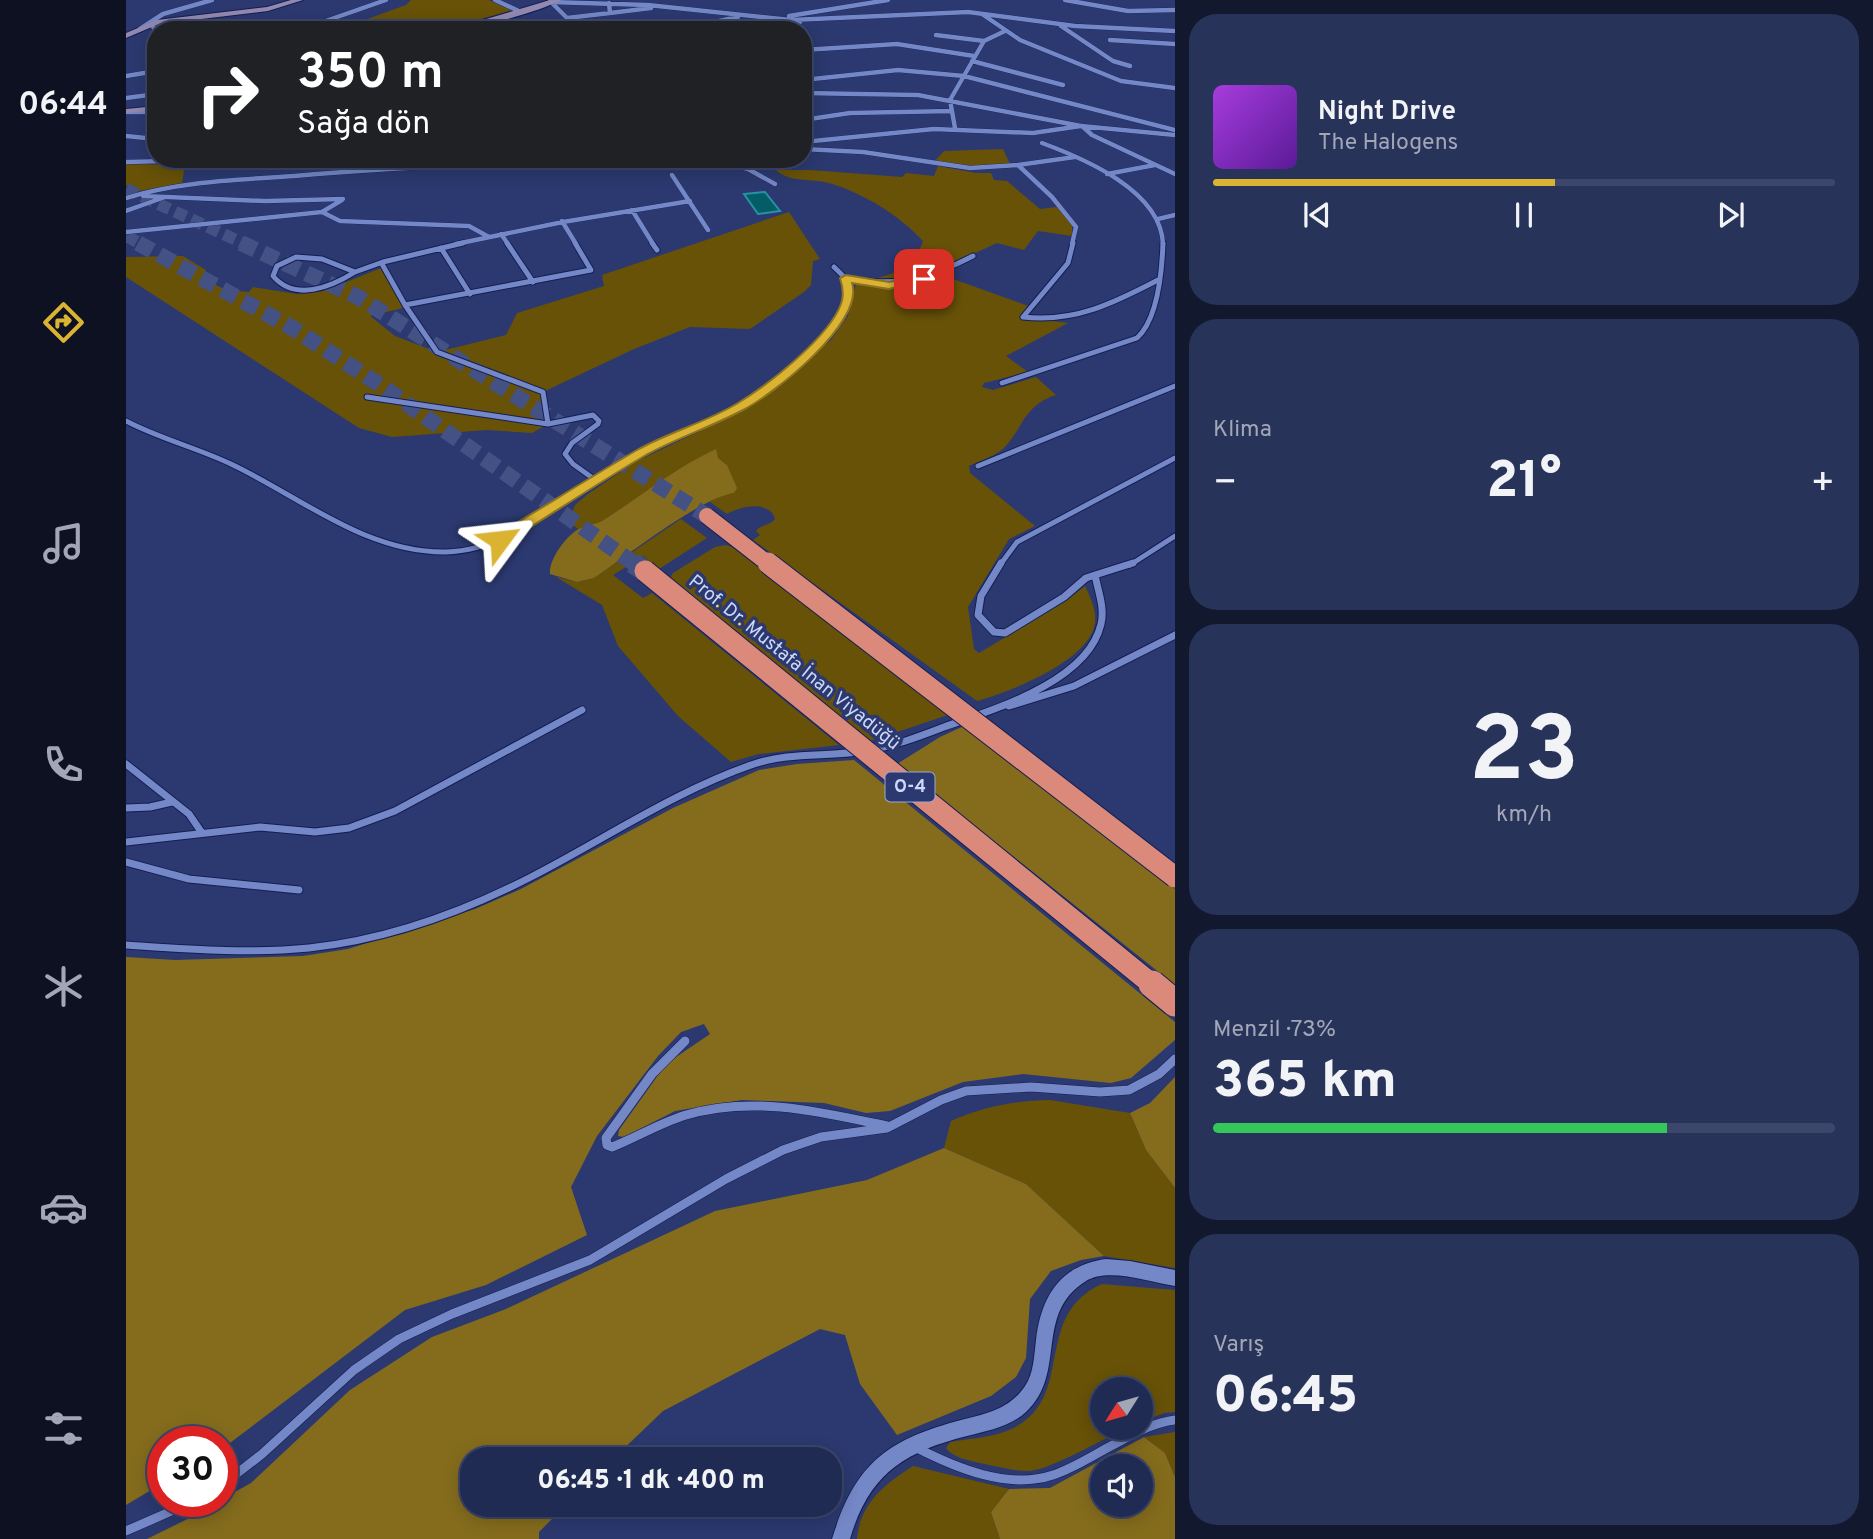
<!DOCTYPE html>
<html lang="tr">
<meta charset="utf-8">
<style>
body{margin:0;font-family:Overpass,sans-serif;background:#28335a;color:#f1f3f6;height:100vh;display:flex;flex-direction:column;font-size:26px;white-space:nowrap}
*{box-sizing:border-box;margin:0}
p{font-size:23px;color:#a2a7b8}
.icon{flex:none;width:38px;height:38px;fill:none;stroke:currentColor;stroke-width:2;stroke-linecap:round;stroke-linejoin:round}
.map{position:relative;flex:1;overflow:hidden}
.sheet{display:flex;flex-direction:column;gap:14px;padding:14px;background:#12182e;width:698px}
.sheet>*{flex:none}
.hud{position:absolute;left:21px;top:21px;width:665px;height:147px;border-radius:28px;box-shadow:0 4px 18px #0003,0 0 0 2px #3d476b;background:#202124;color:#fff;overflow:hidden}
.needle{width:46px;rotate:233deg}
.fabs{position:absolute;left:964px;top:1377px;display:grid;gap:14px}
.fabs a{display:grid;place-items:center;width:63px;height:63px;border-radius:50%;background:#202b54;box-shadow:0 4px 18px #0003,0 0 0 2px #3d476b;font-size:35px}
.speed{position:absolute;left:21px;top:1426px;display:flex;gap:14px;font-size:35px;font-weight:700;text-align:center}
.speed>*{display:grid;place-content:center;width:91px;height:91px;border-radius:50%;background:#202b54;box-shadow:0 4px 18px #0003,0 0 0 2px #3d476b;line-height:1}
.speed .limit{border:10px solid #d22;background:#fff;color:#111}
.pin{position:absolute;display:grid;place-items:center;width:60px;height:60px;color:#fff;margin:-30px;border-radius:14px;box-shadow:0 4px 10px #0006}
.me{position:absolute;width:77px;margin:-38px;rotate:60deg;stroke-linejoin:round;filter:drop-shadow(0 0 5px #0008)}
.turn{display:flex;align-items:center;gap:24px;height:147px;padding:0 35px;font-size:32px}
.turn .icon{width:91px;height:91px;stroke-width:2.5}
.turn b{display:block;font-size:49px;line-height:60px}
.big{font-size:52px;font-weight:800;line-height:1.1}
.sheet .tile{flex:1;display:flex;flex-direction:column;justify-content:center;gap:10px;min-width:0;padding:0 24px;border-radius:28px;background:#28335a}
.sheet .dial{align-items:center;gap:0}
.dial b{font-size:91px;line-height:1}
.song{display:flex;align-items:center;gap:21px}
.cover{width:84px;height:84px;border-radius:10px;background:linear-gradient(135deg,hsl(280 70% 55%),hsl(270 70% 35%))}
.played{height:7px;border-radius:4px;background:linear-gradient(90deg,#dbb333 55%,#3d476b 55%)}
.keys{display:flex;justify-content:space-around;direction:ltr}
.heat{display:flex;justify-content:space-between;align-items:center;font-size:38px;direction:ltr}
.charge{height:10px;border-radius:5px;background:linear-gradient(90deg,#34c759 73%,#3d476b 0)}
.trip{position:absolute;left:334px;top:1447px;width:382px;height:70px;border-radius:28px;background:#202b54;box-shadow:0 4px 18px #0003,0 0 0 2px #3d476b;font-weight:800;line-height:70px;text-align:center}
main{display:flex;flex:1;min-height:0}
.dock{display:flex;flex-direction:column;width:126px;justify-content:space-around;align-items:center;background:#0d1122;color:#a2a7b8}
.dock .icon{width:49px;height:49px}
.dock .current{color:#dbb333}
.dock b{font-size:32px;color:#f1f3f6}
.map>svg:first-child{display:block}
.green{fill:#685208}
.forest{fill:#856c1d;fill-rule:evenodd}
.building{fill:#045c67;stroke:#2693a4;stroke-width:2}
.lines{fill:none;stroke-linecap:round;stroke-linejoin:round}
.motorway-tunnel-far2{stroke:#435185;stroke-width:12;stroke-dasharray:12 6;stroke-linecap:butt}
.motorway-tunnel-far1{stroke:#435185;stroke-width:16;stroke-dasharray:16 8;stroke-linecap:butt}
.motorway-tunnel{stroke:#435185;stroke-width:21;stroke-dasharray:21 10;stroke-linecap:butt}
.minor-far3-casing{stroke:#141e53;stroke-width:5}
.minor-far2-casing{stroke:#141e53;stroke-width:7}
.minor-far1-casing{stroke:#141e53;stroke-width:9}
.minor-casing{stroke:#141e53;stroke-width:10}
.tertiary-casing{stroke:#141e53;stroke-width:2}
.secondary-casing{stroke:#141e53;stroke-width:2}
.minor-far3{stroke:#7487c6;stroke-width:4.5}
.minor-far2{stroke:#7487c6;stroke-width:5}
.minor-far1{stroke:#7487c6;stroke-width:7}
.minor{stroke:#7487c6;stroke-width:9}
.tertiary{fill:#7487c6;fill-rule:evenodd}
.secondary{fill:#9388b0;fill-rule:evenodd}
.motorway-bridge-far2-casing{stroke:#141e53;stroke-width:18;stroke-linecap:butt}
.motorway-bridge-far1-casing{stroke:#141e53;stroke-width:23;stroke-linecap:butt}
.motorway-bridge-casing{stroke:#141e53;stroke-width:29;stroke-linecap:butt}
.motorway-bridge-far2{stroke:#db897b;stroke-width:16}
.motorway-bridge-far1{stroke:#db897b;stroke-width:21}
.motorway-bridge{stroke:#db897b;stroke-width:27}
.route{fill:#dbb333;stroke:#8e7421;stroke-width:2}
.labels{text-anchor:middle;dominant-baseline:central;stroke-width:7;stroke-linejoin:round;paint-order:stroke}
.shield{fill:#2b3970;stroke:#9ca8d0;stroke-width:2}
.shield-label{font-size:18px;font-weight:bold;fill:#ccd7f9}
.street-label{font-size:19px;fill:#ccd7f9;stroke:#2b3970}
</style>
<main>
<nav class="dock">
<b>06:44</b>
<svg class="icon current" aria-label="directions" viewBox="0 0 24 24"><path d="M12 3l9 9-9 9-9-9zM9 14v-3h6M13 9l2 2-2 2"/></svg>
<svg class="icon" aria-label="music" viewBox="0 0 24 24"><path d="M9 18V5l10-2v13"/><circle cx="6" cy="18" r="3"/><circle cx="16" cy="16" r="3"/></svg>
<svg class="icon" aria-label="phone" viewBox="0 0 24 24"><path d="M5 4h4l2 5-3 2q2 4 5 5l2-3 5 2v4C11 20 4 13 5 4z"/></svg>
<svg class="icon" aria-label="climate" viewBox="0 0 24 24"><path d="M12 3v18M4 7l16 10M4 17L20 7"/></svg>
<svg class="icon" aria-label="car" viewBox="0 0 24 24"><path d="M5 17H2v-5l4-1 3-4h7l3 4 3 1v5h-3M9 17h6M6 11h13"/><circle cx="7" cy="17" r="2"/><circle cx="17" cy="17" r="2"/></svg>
<svg class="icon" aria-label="filters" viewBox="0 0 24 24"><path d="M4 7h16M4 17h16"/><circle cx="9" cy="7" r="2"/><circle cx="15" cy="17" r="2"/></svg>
</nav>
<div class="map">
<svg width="1049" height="1539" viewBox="0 0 1049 1539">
<rect width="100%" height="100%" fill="#2b3970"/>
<!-- green -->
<path class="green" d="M285 0H363L387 11 310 30H211L280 5Z
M877 149 884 164 851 166 808 162 818 151Z
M0 164 59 165 56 183 9 192 0 185Z
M812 166 850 173H865L868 180 881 181 914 209 931 207 946 225V236L912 231 898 250 871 243 797 277 778 282 742 279C766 278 790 263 797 241 773 215 737 193 703 183 685 178 663 183 650 170H684L776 177 780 173 808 176Z
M663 212 694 259 687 261 685 285 678 292 624 329 564 327 508 349 417 392 422 424 406 433 361 430 266 437 233 428 0 277V257L57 256 80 270 76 278 100 290 123 292 127 287 171 294 218 283 255 268 277 308 244 316 269 336 311 352 380 335 391 313 478 286 476 275Z
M816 275 905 307 897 317 942 323 880 356 902 372 858 383 856 387 867 390 910 377 930 395C898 405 897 428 879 447 870 456 853 461 843 466L844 473 909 526 883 539 842 607 848 649 853 653 940 601 959 586C964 596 971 612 969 623 964 661 883 692 851 701L627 540 634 535 630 531C635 524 644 526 649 519 644 500 614 506 601 514L584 502 596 494 608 493 601 465 592 458 510 499 470 525 452 529 448 526 446 513 449 505 462 494 509 462 606 416 634 398 705 340 722 316 730 284C763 289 786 286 816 275Z
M555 519 581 538 533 569 517 556 487 575 517 598 526 593 713 745 633 754 605 762 552 716 492 646 476 605 430 577 451 582 468 578Z
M600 545 606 547 825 714 744 741 544 578 547 573 589 547Z
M924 1100 1004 1113 1020 1150 1049 1188V1268L978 1256 900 1184 818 1148 825 1121C859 1106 888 1101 924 1100Z
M976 1284 1049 1290V1412L1038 1413 1015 1422V1390H976V1428H1001C978 1438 923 1471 902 1471 886 1471 869 1466 854 1463 841 1460 828 1458 820 1448L824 1442C841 1439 861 1438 878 1432 955 1404 902 1317 976 1284Z
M1049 1432V1477L1039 1453 1018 1437Z
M787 1466 883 1489 865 1512 874 1539H731C734 1503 759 1484 787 1466Z"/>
<!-- forest -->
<path class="forest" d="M590 449 592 458 601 465 611 488 608 493C575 497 500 557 468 578L451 582 424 574C423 559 439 538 451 530 459 525 469 525 476 521 514 497 549 468 590 449Z
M838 726 1049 889V985L771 764 814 737Z
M728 760 1049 1022V1040L1005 1078 985 1083 897 1074 837 1082 764 1111 740 1113 698 1103 616 1100 549 1111 498 1137 492 1136 493 1130 540 1064 584 1034 578 1024 555 1032 532 1056 471 1136 445 1187 461 1235 360 1285 279 1310 96 1449V1442H37V1483L0 1505V957L49 960 177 956 222 949 349 909 395 889 547 808 633 770 671 764Z
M1049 1077V1188L1020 1150 1004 1113 1024 1103Z
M818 1148 900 1184 978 1256 955 1260 925 1271 904 1299 900 1358 890 1377 865 1396 771 1435 734 1384 719 1335 694 1329 537 1411 487 1459 346 1460V1505H440L413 1532V1539H21L96 1502V1499L125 1483 224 1390 306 1337 380 1309 589 1211 741 1180Z
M1018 1437 1039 1453 1049 1477V1539H874L865 1512 883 1489 924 1488ZM1015 1466V1505H976V1466Z"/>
<!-- building -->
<path class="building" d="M639 192 654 211 632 214 618 194Z"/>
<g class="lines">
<!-- motorway-tunnel-far2 -->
<path class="motorway-tunnel-far2" d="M0 189 119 244
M0 236 15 244"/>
<!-- motorway-tunnel-far1 -->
<path class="motorway-tunnel-far1" d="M12 243 168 329 254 385 510 565
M115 243 232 297 581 516"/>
<!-- motorway-tunnel -->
<path class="motorway-tunnel" d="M507 563 519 571"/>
<defs>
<path id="minor-far3" d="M369 0 395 12
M939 0 1002 11 1049 10
M424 2 522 5 665 20 842 12 949 26 1049 31
M425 2 441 18 484 13 483 3
M484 13 525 8
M856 14 894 40 995 81 1049 88
M663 16 762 0
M25 24 30 31
M935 26 987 61 1004 66
M14 29 37 14 86 0
M174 30 260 0
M550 30 612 17
M656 30 674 22
M810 35 858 41
M984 40 1049 44
M677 50 771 44 848 56
M846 61 937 85
M0 76 30 71
M677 80 772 70 838 76 1049 130
M677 93 792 95 955 126 1049 135
M0 98 30 94
M0 112H30
M677 120 724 113 826 111
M956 126 966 135 1049 174
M829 128 824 100 858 41 879 31
M0 136 30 139
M677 142 808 129 907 133 955 126
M916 143C959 159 1035 191 1037 244
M677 149 737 152 844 168 892 165 926 197 950 227 946 244
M585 159 622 169 649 184
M0 162 125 159
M892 165 949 157
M981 174 1029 165
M546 175 582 230
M17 196 139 201 217 199
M0 198C54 181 112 180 168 176 280 166 391 162 503 159
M216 200 196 212 214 221 343 226 363 237
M506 210 527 244
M0 211 39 197
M1032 219 1049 215
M436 221 450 244
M0 232 196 212
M375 234 382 244
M330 244 437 222 564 201"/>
<path id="minor-far2" d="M381 243 407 282
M526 243 531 250
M947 243 942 263 897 317C948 323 988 303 1032 280
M315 248 344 294
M170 257 196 259 229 272C205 287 169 302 147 276L151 266Z
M256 264 279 305 311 352 417 392 422 424
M229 272 257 262 337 243
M720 278C767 288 805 278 847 256
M279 305 465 270 449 243
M876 383 1011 338C1032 319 1036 270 1037 243
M241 397 422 424 467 415 473 421 472 424 446 443 439 454 447 464 468 479
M0 421C34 439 72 448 107 465 176 498 240 553 320 552 376 551 421 511 465 482 480 472 496 464 511 455 542 438 576 427 607 410 640 392 727 331 723 288 722 279 714 273 708 267
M852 466 1049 386
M874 565 891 542 1049 458
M1004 565 1049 536"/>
<path id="minor-far1" d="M875 563 855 596 852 615 868 632 879 633 938 597 960 578 969 575
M883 706 948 686 1049 635
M0 764 63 814 76 833
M0 808 24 807 46 802
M0 842 134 827 189 832 223 828 269 811 456 710
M0 862 63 879 173 890
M0 945C61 949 123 954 183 948 260 940 337 912 405 877 479 839 549 791 628 764 663 752 702 757 738 751 766 747 792 737 818 727 866 710 962 682 975 624 979 608 972 591 969 575L1007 563"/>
<path id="minor" d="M559 1041 526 1074 480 1138 481 1145 486 1147C511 1137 534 1123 560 1115 627 1095 695 1112 761 1126
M789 1447C830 1468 882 1490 927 1475 948 1468 966 1456 985 1446 1006 1435 1025 1423 1049 1420
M96 1485 136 1454 228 1370 273 1339 326 1314 464 1260 600 1179 657 1150 695 1137 761 1128 815 1100 840 1091 905 1087 974 1092 1003 1090 1033 1074 1049 1059
M0 1531 66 1502"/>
<path id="tertiary" d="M980 1259 1004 1261 1049 1270V1286C1024 1282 982 1267 960 1281 907 1314 942 1373 900 1412 885 1426 861 1431 841 1436 778 1452 743 1474 724 1539H706C729 1464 760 1440 835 1420 860 1414 884 1409 899 1386 908 1373 908 1355 910 1340 915 1297 934 1265 980 1259Z"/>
<path id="secondary" d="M165 0H177L142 11 33 24 0 38V33L31 20 141 7Z
M424 0H435C413 12 347 30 323 30Z
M30 106V110L0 113V109Z"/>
</defs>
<!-- minor-far3 casing -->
<use href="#minor-far3" class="minor-far3-casing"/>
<!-- minor-far2 casing -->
<use href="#minor-far2" class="minor-far2-casing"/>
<!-- minor-far1 casing -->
<use href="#minor-far1" class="minor-far1-casing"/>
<!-- minor casing -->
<use href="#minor" class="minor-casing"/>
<!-- tertiary casing -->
<use href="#tertiary" class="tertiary-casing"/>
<!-- secondary casing -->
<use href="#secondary" class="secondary-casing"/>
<!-- minor-far3 -->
<use href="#minor-far3" class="minor-far3"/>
<!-- minor-far2 -->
<use href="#minor-far2" class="minor-far2"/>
<!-- minor-far1 -->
<use href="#minor-far1" class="minor-far1"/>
<!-- minor -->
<use href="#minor" class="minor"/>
<!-- tertiary -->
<use href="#tertiary" class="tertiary"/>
<!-- secondary -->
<use href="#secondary" class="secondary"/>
<defs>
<path id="motorway-bridge-far2" d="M581 516 644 565"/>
<path id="motorway-bridge-far1" d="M642 563 1049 877
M519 571 1028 986"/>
<path id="motorway-bridge" d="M1026 984 1049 1003"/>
</defs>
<!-- motorway-bridge-far2 casing -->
<use href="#motorway-bridge-far2" class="motorway-bridge-far2-casing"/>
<!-- motorway-bridge-far1 casing -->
<use href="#motorway-bridge-far1" class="motorway-bridge-far1-casing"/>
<!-- motorway-bridge casing -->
<use href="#motorway-bridge" class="motorway-bridge-casing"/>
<!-- motorway-bridge-far2 -->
<use href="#motorway-bridge-far2" class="motorway-bridge-far2"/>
<!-- motorway-bridge-far1 -->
<use href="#motorway-bridge-far1" class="motorway-bridge-far1"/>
<!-- motorway-bridge -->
<use href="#motorway-bridge" class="motorway-bridge"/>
</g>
<!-- route -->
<path class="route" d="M720 275 763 282 798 276 803 279 763 289 726 283C739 322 648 394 617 410 585 427 551 438 520 455 472 483 426 514 379 543H369V536C416 508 463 478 511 450 543 432 581 422 612 403 642 385 703 337 715 304 718 296 717 287 714 278Z"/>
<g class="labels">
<!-- shield labels -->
<rect class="shield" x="759.5" y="772.5" width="49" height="29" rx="5"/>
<g class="shield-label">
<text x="784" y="787">O-4</text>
</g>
<!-- street labels -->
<g class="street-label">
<text transform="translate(668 663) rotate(39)">Prof. Dr. Mustafa İnan Viyadüğü</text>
</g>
</g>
</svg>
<div class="fabs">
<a><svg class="needle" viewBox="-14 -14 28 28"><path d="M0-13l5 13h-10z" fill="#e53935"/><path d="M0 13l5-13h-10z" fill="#a2a7b8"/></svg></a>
<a><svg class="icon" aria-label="sound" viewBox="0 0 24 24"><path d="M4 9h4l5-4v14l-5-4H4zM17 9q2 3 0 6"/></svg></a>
</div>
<div class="speed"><div class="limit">30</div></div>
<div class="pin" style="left:798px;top:279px;background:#d93025"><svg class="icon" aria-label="arrive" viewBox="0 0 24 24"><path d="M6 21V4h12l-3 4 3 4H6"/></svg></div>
<svg class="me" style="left:374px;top:540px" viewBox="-20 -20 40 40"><path d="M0-17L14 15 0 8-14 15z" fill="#dbb333" stroke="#fff" stroke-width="4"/></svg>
<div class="trip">06:45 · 1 dk · 400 m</div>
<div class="hud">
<div class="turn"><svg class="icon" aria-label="right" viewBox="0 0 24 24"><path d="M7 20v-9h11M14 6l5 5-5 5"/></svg><div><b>350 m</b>Sağa dön</div></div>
</div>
</div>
<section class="sheet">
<div class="tile">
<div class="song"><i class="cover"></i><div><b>Night Drive</b><p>The Halogens</p></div></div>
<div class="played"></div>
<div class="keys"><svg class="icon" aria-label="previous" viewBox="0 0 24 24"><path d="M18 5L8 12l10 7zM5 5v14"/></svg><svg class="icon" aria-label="pause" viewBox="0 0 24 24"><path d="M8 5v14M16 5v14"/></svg><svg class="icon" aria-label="next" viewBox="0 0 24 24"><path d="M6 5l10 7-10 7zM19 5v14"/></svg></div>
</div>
<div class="tile"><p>Klima</p>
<div class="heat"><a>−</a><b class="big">21°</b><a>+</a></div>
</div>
<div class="tile dial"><b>23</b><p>km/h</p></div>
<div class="tile"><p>Menzil · 73%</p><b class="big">365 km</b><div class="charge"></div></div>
<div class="tile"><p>Varış</p><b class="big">06:45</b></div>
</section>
</main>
